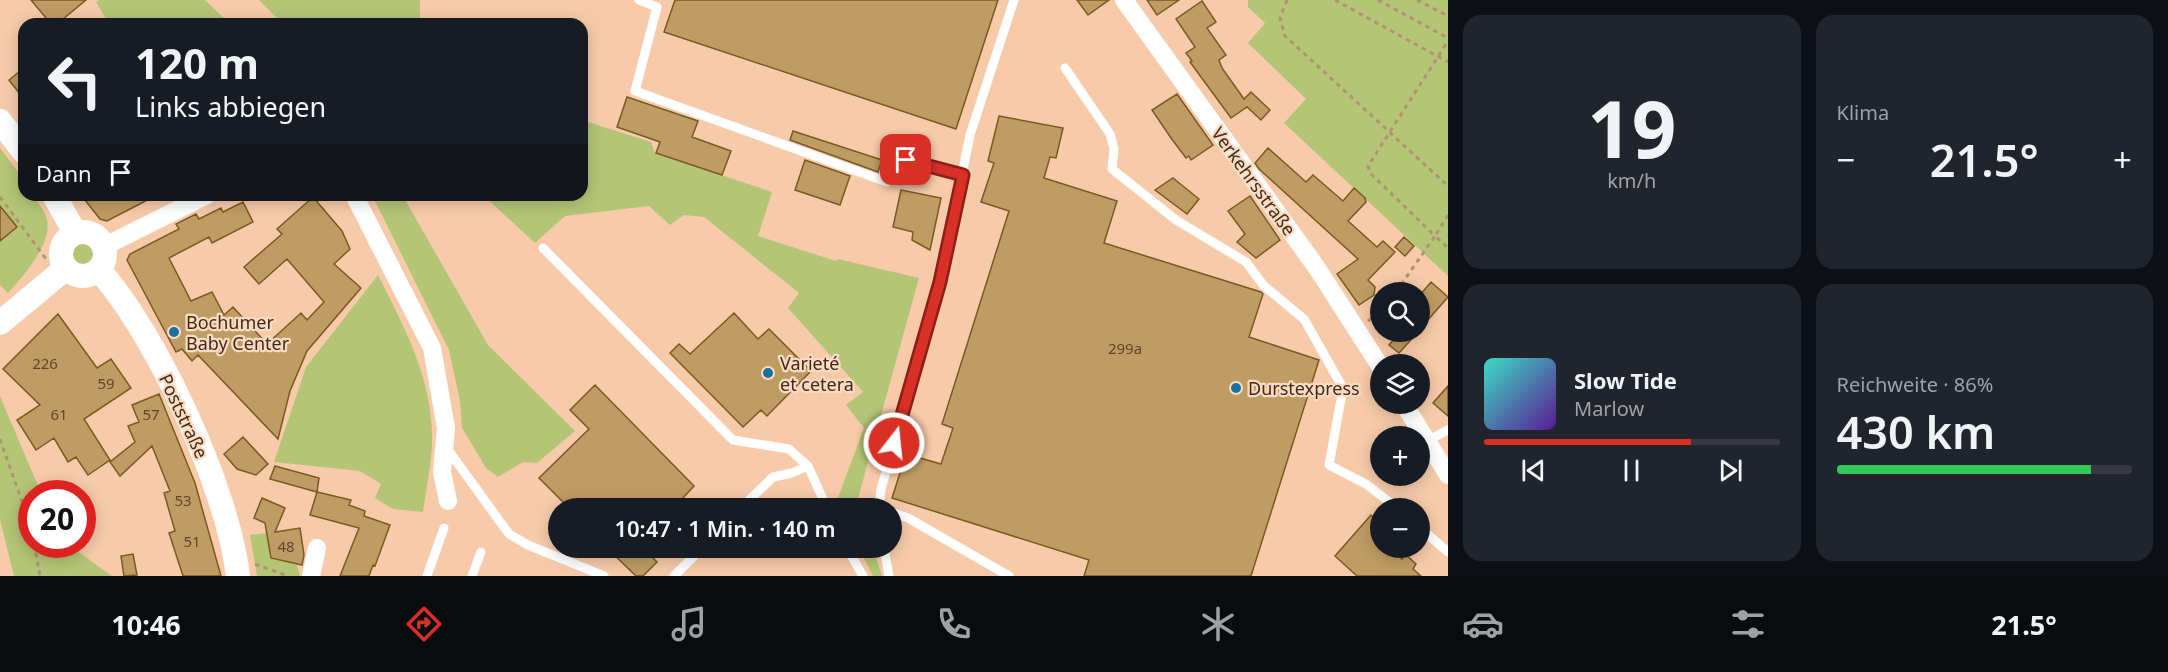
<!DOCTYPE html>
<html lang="de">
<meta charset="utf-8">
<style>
body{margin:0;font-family:"Noto Sans",sans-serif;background:#20242c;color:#f1f3f6;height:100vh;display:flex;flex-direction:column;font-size:22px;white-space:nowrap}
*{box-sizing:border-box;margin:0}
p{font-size:20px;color:#9ea1a6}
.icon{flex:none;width:33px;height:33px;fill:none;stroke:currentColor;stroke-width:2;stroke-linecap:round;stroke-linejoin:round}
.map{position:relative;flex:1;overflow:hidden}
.sheet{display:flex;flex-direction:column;gap:15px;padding:15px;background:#0d0f14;width:720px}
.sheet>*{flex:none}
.top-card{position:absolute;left:18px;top:18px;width:570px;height:183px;border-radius:18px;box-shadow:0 3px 15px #0003;background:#171b24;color:#f1f3f6;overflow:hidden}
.controls{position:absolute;left:1370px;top:282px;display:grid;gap:12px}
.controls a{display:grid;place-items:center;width:60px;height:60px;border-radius:50%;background:#171b24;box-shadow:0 3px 15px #0003;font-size:30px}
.speed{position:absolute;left:18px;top:480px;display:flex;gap:12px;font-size:30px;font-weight:700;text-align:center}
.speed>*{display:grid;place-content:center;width:78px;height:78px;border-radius:50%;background:#171b24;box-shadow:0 3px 15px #0003;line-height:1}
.speed .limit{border:9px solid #d22;background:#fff;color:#111}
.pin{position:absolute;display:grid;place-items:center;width:51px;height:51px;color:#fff;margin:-26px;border-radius:12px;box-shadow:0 3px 9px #0006}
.me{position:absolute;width:66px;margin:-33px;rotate:16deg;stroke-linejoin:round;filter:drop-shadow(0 0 4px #0008)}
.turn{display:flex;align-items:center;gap:21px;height:126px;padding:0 18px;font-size:27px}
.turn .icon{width:78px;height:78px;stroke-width:2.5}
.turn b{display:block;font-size:42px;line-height:51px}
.then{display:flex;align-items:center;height:57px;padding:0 18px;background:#0003;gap:12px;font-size:22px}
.big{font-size:45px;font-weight:600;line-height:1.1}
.sheet .tile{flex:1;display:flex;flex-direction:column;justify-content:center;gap:9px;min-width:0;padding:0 21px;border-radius:18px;background:#20242c}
.sheet .dial{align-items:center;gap:0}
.dial b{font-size:78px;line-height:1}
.song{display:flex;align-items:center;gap:18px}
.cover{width:72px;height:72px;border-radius:9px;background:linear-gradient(135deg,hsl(170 70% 55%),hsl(270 70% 35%))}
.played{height:6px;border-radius:3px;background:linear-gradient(90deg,#d93025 70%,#363941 70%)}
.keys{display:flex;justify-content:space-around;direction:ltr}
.heat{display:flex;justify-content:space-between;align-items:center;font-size:33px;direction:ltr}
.charge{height:9px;border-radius:4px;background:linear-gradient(90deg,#34c759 86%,#363941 0)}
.sheet .tiles{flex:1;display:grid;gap:15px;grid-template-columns:repeat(2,1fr)}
.trip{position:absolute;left:548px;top:498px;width:354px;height:60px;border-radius:30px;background:#171b24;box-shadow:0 3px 15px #0003;font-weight:600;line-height:60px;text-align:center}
.dock{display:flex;height:96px;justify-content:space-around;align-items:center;background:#090b0e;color:#9ea1a6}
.dock .icon{width:42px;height:42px}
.dock .current{color:#d93025}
.dock b{font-size:27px;color:#f1f3f6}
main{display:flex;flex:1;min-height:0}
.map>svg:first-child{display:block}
.green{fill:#b5c576}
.building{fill:#bf9c64;stroke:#7a5a21;stroke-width:1.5}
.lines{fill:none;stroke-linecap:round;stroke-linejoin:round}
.path{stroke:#b49075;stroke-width:3;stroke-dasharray:4.5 4.5;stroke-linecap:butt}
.lane{stroke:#fff;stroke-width:9}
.street{stroke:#fff;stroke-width:18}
.secondary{stroke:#fff;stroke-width:24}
.route-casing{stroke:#8d1f18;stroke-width:15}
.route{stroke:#d93025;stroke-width:10}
.poi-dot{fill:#1770a0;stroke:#fcdbc2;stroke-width:2}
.labels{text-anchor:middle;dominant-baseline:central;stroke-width:4.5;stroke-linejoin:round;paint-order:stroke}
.number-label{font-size:15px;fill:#60462c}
.street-label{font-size:18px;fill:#402a1a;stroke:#fcdbc2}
.poi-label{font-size:18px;fill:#402a1a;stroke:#fcdbc2;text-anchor:start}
</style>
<main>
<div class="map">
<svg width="1448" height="576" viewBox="0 0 1448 576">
<rect width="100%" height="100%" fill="#f7cbaa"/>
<!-- green -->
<path class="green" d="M99 0H205L230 24H109L96 2Z
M259 0H420V24H283Z
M1248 0H1448V276L1284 123 1306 99 1248 43 1265 23 1248 7Z
M582 120 651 142 655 153 772 192 758 236 836 261 838 259 919 278 857 502 859 508H839L836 503 864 428 846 405 863 392 788 308 799 293 704 217 684 215 670 225 649 206 565 216 535 243 483 195H582Z
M0 148 24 180V195H33C37 202 46 212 47 220 52 245 23 276 8 293L0 285Z
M372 195 403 196 488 345 575 431 537 463 523 462 498 477 486 468 462 428 460 401 449 350Z
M68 255a14 14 0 1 1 28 0a14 14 0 1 1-28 0Z
M378 275C405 329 434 381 432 444 431 466 426 490 423 512L393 509 375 498 381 484 360 471 274 462 306 367Z
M0 396 41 493 32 494V544L69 545 112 576H14L0 520Z
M267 533 271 558 297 565 300 576H257L250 535Z
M859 548H873L882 576H873Z"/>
<!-- building -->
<path class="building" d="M31 0H86L57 24H51Z
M675 0H998L956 129 664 32Z
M1077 0H1109L1088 15Z
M1147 0H1179L1157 15Z
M1202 1 1216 22 1207 28 1226 55 1219 60 1222 68 1244 99 1251 92 1270 110 1261 120 1247 107 1231 118 1190 62 1192 61 1186 53 1195 47 1176 19Z
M24 68V99L9 80Z
M1177 94 1213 145 1191 160 1189 156 1186 158 1171 138 1152 110Z
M627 97 698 121 692 137 731 151 722 175 656 153 660 142 617 127Z
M999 116 1063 128 1056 158 1050 157 1044 178 1117 201 1104 243 1261 292 1263 294 1249 337 1319 360 1251 576H1084L1089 560 892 498 906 454 941 464 953 428 942 424 1009 211 981 202 994 163 988 161Z
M793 131 882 160 878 172 790 140Z
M1268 148 1306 182 1313 175 1343 201 1354 188 1365 198 1366 202 1348 221 1377 247 1383 241 1395 252 1368 280 1375 287 1374 295 1359 305 1337 274 1358 259 1259 169 1255 163Z
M805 160 850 176 840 205 795 190Z
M1173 178 1199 199 1187 214 1155 190Z
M901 190 941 198 930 250 912 240 913 232 893 227Z
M81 195H157L107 221 100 219Z
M1250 196 1280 240 1256 258 1237 242 1245 234 1228 211Z
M313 197 342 231 350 249 334 264 361 288 307 351 290 391 278 439 198 355 192 361 182 349 176 352 127 260 130 254 179 229 176 224 196 214 199 219 221 208 223 212 243 202 253 222 212 243 209 237 169 258 191 301 212 292 224 315 233 307 267 344 301 313 307 320 324 302 287 259 259 284 244 267 282 234 277 229Z
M0 206 17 227 0 241Z
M1404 237 1414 246 1405 256 1395 247Z
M1431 282 1448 297 1419 330V296Z
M734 313 758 339 769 329 811 371 767 416 761 410 743 427 670 353 679 344 690 354Z
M58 314 97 368 111 359 131 388 84 419 110 460 88 475 76 457 68 462 54 438 36 450 17 420 40 405 3 369Z
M1401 332H1418L1399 353 1389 345Z
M595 385 694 486 683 498 694 508H569L539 478 589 429 570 410Z
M1448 386V416L1433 403Z
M159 394 195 483 221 576H183L169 533 175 531 164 493 170 491 152 446 120 476 110 462 135 442 128 426 139 422 132 405Z
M243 437 268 464 256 475 237 469 224 454Z
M275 466 319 478 317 492 270 479Z
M317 492 351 500 349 505 365 511 364 516 390 525 375 566 373 565 369 576H340L359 528 310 515Z
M262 498 285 508 275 532 300 528 304 555 302 565 271 558 265 523 254 518Z
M1371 515 1380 522V548H1390L1402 559 1405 554 1416 564 1413 569 1421 576H1357L1335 556Z
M607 548H643L657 562 643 576H636Z
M133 554 137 575 124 576 121 556Z"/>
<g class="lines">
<!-- path -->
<path class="path" d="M1287 0 1280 18 1285 36 1448 186
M1335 0 1448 62
M1378 0 1448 38
M1417 0 1448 16
M0 197 46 259
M1448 215 1435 236 1448 248
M1396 292 1435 236 1370 173 1368 166 1448 41
M1368 321 1380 312
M0 439 32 530
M34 544 40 576
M255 564 288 576"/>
<!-- lane -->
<path class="lane" d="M639 0 657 7 635 91 887 182 906 160 963 175
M1065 68 1110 134 1114 149 1112 169 1176 220 1246 262 1264 286 1304 319 1343 388 1329 465 1366 484 1397 508
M543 248 733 440 789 449 808 466 827 508
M1427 441 1448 430
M446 447 509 534 528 545 604 576
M741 508 773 477 792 473 808 466
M879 508 881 489 940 282 970 135 1014 0
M891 512 908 518 1009 576
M1419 527 1448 552
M847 548 863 576
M884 548 889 576
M427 576 444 528
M472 576 481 552
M674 576 702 548"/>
<!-- street -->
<path class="street" d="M1124 0 1317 268 1380 366
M354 195 432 348 446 428 442 472 448 501
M105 246 207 195
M1404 404 1448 475
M311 576 317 548"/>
<!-- secondary -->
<path class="secondary" d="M0 121 24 152
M54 195 75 233
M61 254a22 22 0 1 1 44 0a22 22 0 1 1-44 0Z
M99 270C157 335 228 489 238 576
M0 323 66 268"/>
</g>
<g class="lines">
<defs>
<path id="route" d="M894 443 940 282 963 175 906 160"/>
</defs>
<!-- route casing -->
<use href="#route" class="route-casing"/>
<!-- route -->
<use href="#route" class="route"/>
</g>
<!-- markers -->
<g class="poi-dot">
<circle cx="174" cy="332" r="6"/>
<circle cx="768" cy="373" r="6"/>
<circle cx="1236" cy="388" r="6"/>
</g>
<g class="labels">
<!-- number labels -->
<g class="number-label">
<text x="1125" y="348">299a</text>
<text x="45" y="363">226</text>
<text x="106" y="383">59</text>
<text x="59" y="414">61</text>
<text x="151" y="414">57</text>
<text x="183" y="500">53</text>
<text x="192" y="541">51</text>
<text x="286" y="546">48</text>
</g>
<!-- street labels -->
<g class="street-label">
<text transform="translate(1254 181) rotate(54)">Verkehrsstraße</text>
<text transform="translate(184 416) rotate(65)">Poststraße</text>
</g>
<!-- poi labels -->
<g class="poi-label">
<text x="186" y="322">Bochumer<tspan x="186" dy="21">Baby Center</tspan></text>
<text x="780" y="363">Varieté<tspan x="780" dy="21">et cetera</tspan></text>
<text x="1248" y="388">Durstexpress</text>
</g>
</g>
</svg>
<div class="controls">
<a><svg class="icon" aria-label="search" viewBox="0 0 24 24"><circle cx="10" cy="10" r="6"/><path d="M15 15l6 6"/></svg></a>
<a><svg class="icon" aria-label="layers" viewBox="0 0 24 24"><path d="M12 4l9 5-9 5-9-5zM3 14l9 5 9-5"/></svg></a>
<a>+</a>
<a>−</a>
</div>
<div class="speed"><div class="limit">20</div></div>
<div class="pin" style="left:906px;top:160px;background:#d93025"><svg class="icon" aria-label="arrive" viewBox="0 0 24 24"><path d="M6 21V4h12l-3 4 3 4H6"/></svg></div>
<svg class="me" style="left:894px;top:443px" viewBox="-20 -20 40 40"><circle r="17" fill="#d93025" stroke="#fff" stroke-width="3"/><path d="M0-11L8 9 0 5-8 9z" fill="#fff"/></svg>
<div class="trip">10:47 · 1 Min. · 140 m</div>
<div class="top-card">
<div class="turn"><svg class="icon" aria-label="left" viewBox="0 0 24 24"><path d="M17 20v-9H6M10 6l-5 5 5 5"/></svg><div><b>120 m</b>Links abbiegen</div></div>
<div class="then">Dann<svg class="icon" aria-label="arrive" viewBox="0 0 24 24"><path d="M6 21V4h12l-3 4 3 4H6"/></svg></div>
</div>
</div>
<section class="sheet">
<div class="tiles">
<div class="tile dial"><b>19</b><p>km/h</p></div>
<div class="tile"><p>Klima</p>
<div class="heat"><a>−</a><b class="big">21.5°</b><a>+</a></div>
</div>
<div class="tile">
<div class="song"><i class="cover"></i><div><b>Slow Tide</b><p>Marlow</p></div></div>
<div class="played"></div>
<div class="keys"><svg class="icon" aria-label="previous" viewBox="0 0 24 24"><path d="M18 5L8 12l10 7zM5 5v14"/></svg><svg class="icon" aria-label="pause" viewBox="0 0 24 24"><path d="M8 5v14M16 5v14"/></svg><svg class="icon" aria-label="next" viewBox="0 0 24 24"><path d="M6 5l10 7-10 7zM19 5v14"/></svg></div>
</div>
<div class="tile"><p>Reichweite · 86%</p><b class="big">430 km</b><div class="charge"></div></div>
</div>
</section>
</main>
<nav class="dock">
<b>10:46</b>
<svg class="icon current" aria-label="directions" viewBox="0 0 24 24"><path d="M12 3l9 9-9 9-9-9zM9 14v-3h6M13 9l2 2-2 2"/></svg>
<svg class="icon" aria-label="music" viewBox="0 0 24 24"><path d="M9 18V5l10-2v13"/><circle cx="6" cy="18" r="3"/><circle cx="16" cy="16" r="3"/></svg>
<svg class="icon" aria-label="phone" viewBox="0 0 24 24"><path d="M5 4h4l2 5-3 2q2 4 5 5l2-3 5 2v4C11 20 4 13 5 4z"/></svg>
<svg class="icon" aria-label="climate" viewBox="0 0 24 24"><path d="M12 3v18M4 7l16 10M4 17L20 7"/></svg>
<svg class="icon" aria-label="car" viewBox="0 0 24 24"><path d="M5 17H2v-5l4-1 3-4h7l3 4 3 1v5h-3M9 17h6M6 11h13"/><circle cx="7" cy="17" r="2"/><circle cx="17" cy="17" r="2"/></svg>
<svg class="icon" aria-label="filters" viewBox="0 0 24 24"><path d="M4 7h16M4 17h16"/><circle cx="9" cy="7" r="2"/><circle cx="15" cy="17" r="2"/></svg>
<b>21.5°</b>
</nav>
